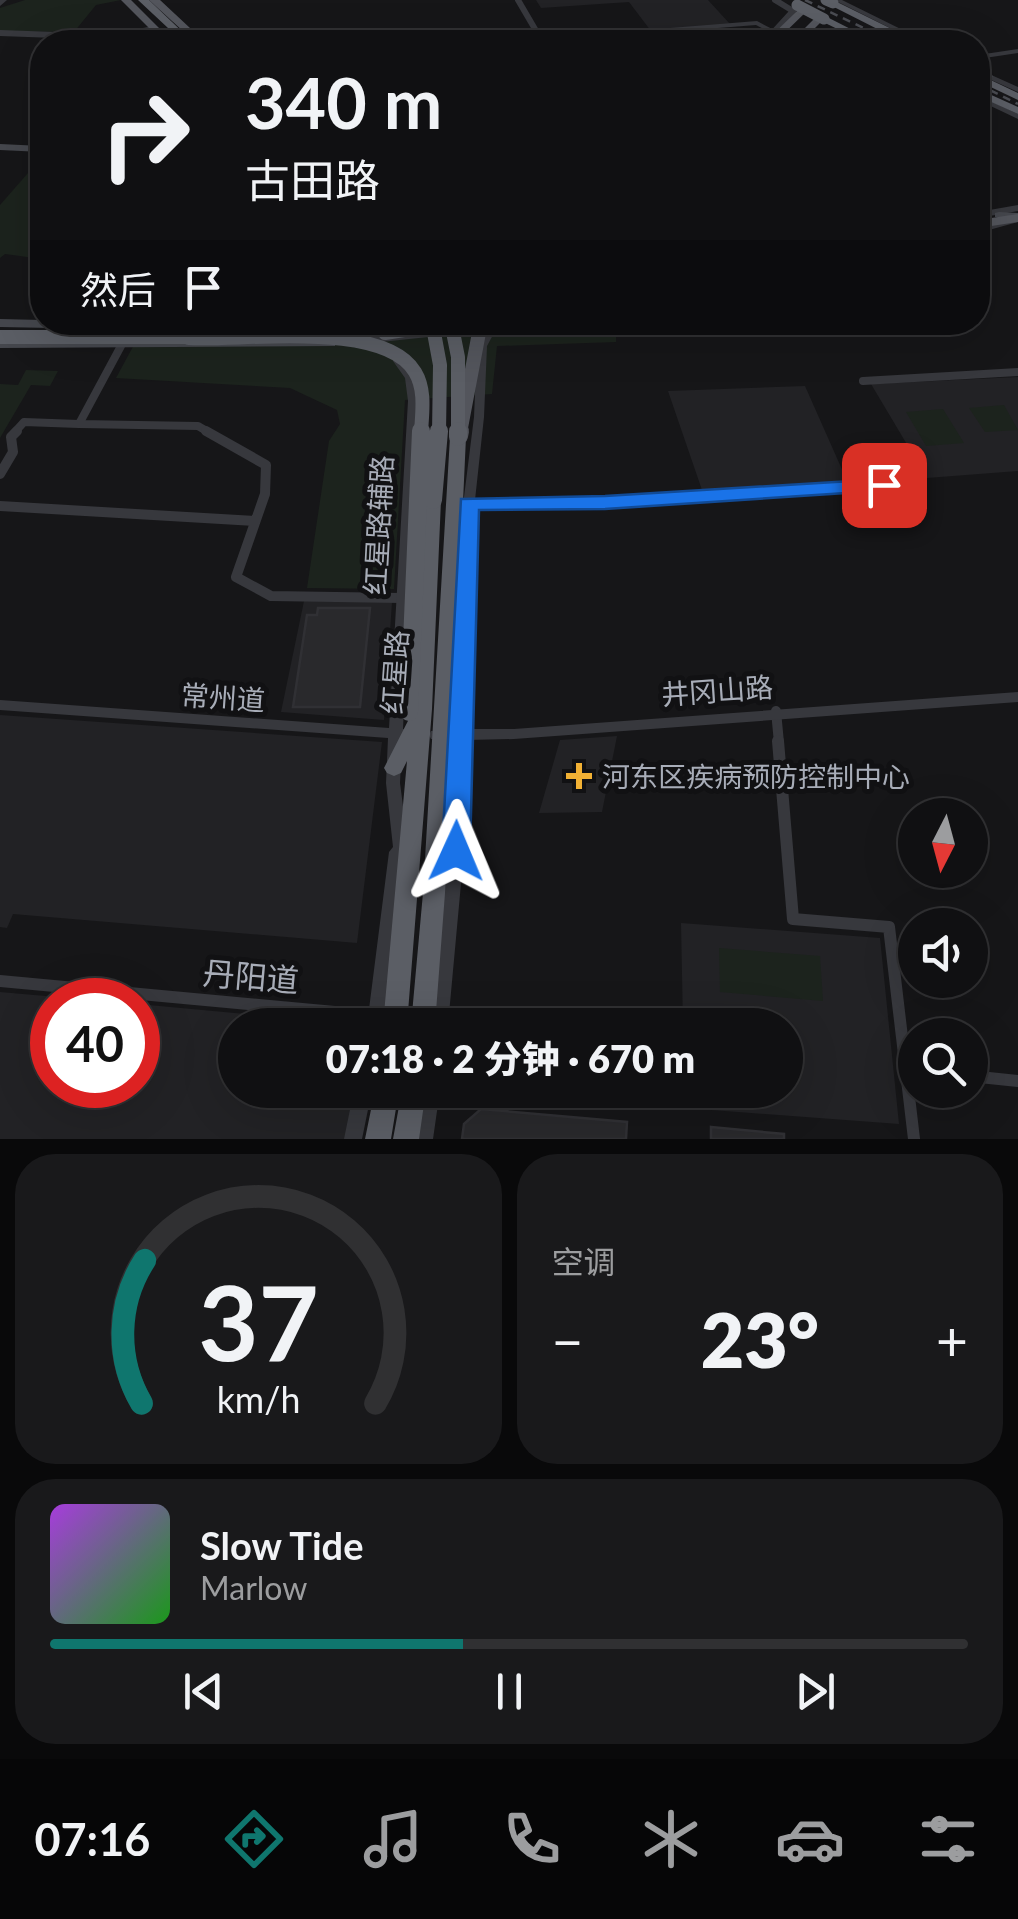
<!DOCTYPE html>
<html lang="zh">
<meta charset="utf-8">
<style>
body{margin:0;font-family:Lato,"Noto Sans SC",sans-serif;background:#19191b;color:#f1f3f6;height:100vh;display:flex;flex-direction:column;font-size:38px;white-space:nowrap}
*{box-sizing:border-box;margin:0}
p{font-size:32px;color:#9c9d9f}
.icon{flex:none;width:55px;height:55px;fill:none;stroke:currentColor;stroke-width:2;stroke-linecap:round;stroke-linejoin:round}
.map{position:relative;height:1139px;overflow:hidden}
.drawer{display:flex;flex-direction:column;gap:15px;padding:15px;background:#09090a;flex:1}
.drawer>*{flex:none}
.guide{position:absolute;left:30px;top:30px;width:960px;height:305px;border-radius:40px;box-shadow:0 10px 40px #0002,0 0 0 2px #303032;background:#101012;color:#f1f3f6;overflow:hidden}
.needle{width:65px;rotate:186deg}
.fabs{position:absolute;left:898px;top:798px;display:grid;gap:20px}
.fabs a{display:grid;place-items:center;width:90px;height:90px;border-radius:50%;background:#101012;box-shadow:0 10px 40px #0002,0 0 0 2px #303032;font-size:50px}
.speed{position:absolute;left:30px;top:978px;display:flex;gap:20px;font-size:50px;font-weight:700;text-align:center}
.speed>*{display:grid;place-content:center;width:130px;height:130px;border-radius:50%;background:#101012;box-shadow:0 10px 40px #0002,0 0 0 2px #303032;line-height:1}
.speed .limit{border:15px solid #d22;background:#fff;color:#111}
.pin{position:absolute;display:grid;place-items:center;width:85px;height:85px;color:#fff;margin:-42px;border-radius:20px;box-shadow:0 5px 15px #0006}
.me{position:absolute;width:110px;margin:-55px;rotate:1deg;stroke-linejoin:round;filter:drop-shadow(0 0 8px #0008)}
.turn{display:flex;align-items:center;gap:35px;height:210px;padding:0 50px;font-size:45px}
.turn .icon{width:130px;height:130px;stroke-width:2.5}
.turn b{display:block;font-size:70px;line-height:85px}
.then{display:flex;align-items:center;height:95px;padding:0 50px;background:#0003;gap:20px;font-size:38px}
.big{font-size:75px;font-weight:800;line-height:1.1}
.drawer .tile{flex:1;display:flex;flex-direction:column;justify-content:center;gap:15px;min-width:0;padding:0 35px;border-radius:40px;background:#19191b}
.drawer .dial{align-items:center;gap:0}
.dial svg{height:260px;overflow:visible;fill:none;stroke:#303032;stroke-width:7;stroke-linecap:round;text-anchor:middle}
.dial text{fill:#f1f3f6;stroke:none}
.song{display:flex;align-items:center;gap:30px}
.cover{width:120px;height:120px;border-radius:15px;background:linear-gradient(135deg,hsl(280 70% 55%),hsl(120 70% 35%))}
.played{height:10px;border-radius:5px;background:linear-gradient(90deg,#0f766e 45%,#303032 45%)}
.keys{display:flex;justify-content:space-around;direction:ltr}
.heat{display:flex;justify-content:space-between;align-items:center;font-size:55px;direction:ltr}
.drawer .tiles{flex:1;display:grid;gap:15px;grid-template-columns:1fr 1fr}
.tile:last-child{grid-column:span 2}
.trip{position:absolute;left:218px;top:1008px;width:585px;height:100px;border-radius:50px;background:#101012;box-shadow:0 10px 40px #0002,0 0 0 2px #303032;font-weight:800;line-height:100px;text-align:center}
.tabs{display:flex;height:160px;justify-content:space-around;align-items:center;background:#060607;color:#9c9d9f}
.tabs .icon{width:70px;height:70px}
.tabs .active{color:#0f766e}
.tabs b{font-size:45px;color:#f1f3f6}
.map>svg:first-child{display:block}
.built{fill:#222225}
.green{fill:#1c231d}
.building{fill:#29292c;stroke:#303034;stroke-width:2.5}
.lines{fill:none;stroke-linecap:round;stroke-linejoin:round}
.minor-far3{stroke:#37383d;stroke-width:6}
.minor-far2{stroke:#37383d;stroke-width:8}
.minor-far1{stroke:#37383d;stroke-width:10}
.minor{stroke:#37383d;stroke-width:12}
.tertiary{fill:#37383d;fill-rule:evenodd}
.secondary{fill:#45474d;fill-rule:evenodd}
.primary{fill:#53555c;fill-rule:evenodd}
.trunk{fill:#5b5e65;fill-rule:evenodd}
.rail{stroke:#4a4c52;stroke-width:2.5;stroke-dasharray:8 6;stroke-linecap:butt}
.primary-bridge-far1{stroke:#53555c;stroke-width:14}
.primary-bridge{stroke:#53555c;stroke-width:18}
.trunk-bridge-far2{stroke:#5b5e65;stroke-width:11}
.trunk-bridge-far1{stroke:#5b5e65;stroke-width:14}
.trunk-bridge{stroke:#5b5e65;stroke-width:18}
.route{fill:#1a73e8;stroke:#114b97;stroke-width:2.5}
.poi-dot{fill:#f2b134;stroke:#111113;stroke-width:4}
.labels{text-anchor:middle;dominant-baseline:central;stroke-width:10;stroke-linejoin:round;paint-order:stroke}
.street-label{font-size:28px;fill:#a8adb8;stroke:#111113}
.poi-label{font-size:28px;fill:#a8adb8;stroke:#111113;text-anchor:start}
.near-street-label{font-size:32px;fill:#a8adb8;stroke:#111113}
</style>
<div class="map">
<svg width="1018" height="1139" viewBox="0 0 1018 1139">
<rect width="100%" height="100%" fill="#161618"/>
<!-- built -->
<path class="built" d="M536 0H708L730 24 651 31 629 2 541 8Z
M1018 377V471L927 478 871 384Z
M805 386 848 483 703 493 668 391Z
M304 601 392 602 384 720 281 712Z
M0 715 382 742 357 943 13 914 7 928 0 927Z
M617 736 602 812 539 813 560 740Z
M681 923 880 938 899 1124 685 1108V1090H785V1025H683Z
M0 992 91 1000H52V1085H138V1004L361 1025H235V1090H356L346 1139H0Z"/>
<!-- green -->
<path class="green" d="M25 0H121L96 5 74 32 0 31V8Z
M42 157V259L5 254 0 258V205Z
M113 323H696L616 330V342L497 346 492 394 405 400 394 589 307 588 329 441 340 424 337 410 290 388 116 378 136 341Z
M26 370 58 371 50 386 31 385 0 438V384L18 385Z
M1004 405 1018 430 985 432 969 408Z
M943 409 964 443 926 446 906 412Z
M719 948 820 956 823 1001 720 992Z"/>
<!-- building -->
<path class="building" d="M318 608H370L360 707H293L307 615H317Z
M481 1109 627 1122 626 1139H462L464 1124Z
M711 1127 784 1134V1139H711Z"/>
<g class="lines">
<!-- minor-far3 -->
<path class="minor-far3" d="M518 0 542 41
M0 33 112 37 154 29
M772 34 793 11 775 0"/>
<!-- minor-far2 -->
<path class="minor-far2" d="M121 346 79 424 198 426 210 433
M863 381 1018 372
M14 433 24 422 79 424"/>
<!-- minor-far1 -->
<path class="minor-far1" d="M206 431 266 465 265 494 236 577 271 596 401 598
M0 474 13 452 11 437 17 431
M0 506 255 521
M776 711 779 743"/>
<!-- minor -->
<path class="minor" d="M778 741 793 919 889 927 914 1139
M0 981 378 1016
M970 1076 1018 1081"/>
<!-- tertiary -->
<path class="tertiary" d="M0 0H7L0 6Z
M834 0H842L927 42H918Z
M757 21 776 31 764 42H756L767 31 756 25 542 42H517L521 40Z
M1018 49V53L978 59V55Z
M978 69 1018 87V92L978 74Z
M978 95 1018 114V119L978 100Z
M1018 205V211L978 218V212Z
M1018 216V222L978 233V227Z
M490 322H500L487 346 484 417 475 500 605 499 921 479 927 483 921 487 605 507 474 508 471 537 467 729H514L1018 692V702L514 739 466 740 464 851 448 1025H430L448 851 452 740 431 739 429 735 431 731 452 730 459 537 474 417 477 346 485 331 362 344 357 341 362 338 488 325Z
M398 358 402 359 415 378 418 401 403 729 421 731 423 735 421 739H402L400 783 410 860 407 864 403 866 385 1025H367L389 852 393 847 386 783 388 738 0 710V700L389 728 408 401 405 378 393 361Z
M354 1090H372L362 1139H344Z
M422 1090H440L433 1139H415Z"/>
<!-- secondary -->
<path class="secondary" d="M0 144 42 146V152L0 150Z
M999 212 1018 213V219L995 217V213Z
M0 319 42 320V322H236L230 326 157 330 0 327Z
M331 339 335 340V346L0 348V340Z"/>
<!-- primary -->
<path class="primary" d="M121 0H131L173 42H163Z
M149 0H160L205 42H195Z
M798 10 806 12 775 42H765Z
M815 18 823 20 801 42H791Z
M978 69 993 76 988 79 978 76Z
M1018 214V222L978 228V220Z"/>
<!-- trunk -->
<path class="trunk" d="M138 0H149L193 42H183Z
M833 0 914 40 915 42H903L830 5 828 3Z
M821 17H827L876 42H864L821 21Z
M978 74 1018 93V100L978 81Z
M978 89 1018 107V114L978 96Z
M370 323 363 327 275 332 268 328C287 317 346 322 370 323Z
M458 432 466 437 445 893 435 1025H411L423 893 450 437Z
M433 495 441 500 432 709 407 1025H383L407 761 401 773 394 776 387 773 384 768 412 713 425 500Z
M375 1090H399L391 1139H365Z
M402 1090H426L419 1139H393Z"/>
<!-- rail -->
<path class="rail" d="M805 0 893 42
M978 84 1018 104"/>
<!-- primary-bridge-far1 -->
<path class="primary-bridge-far1" d="M460 433 481 322"/>
<!-- primary-bridge -->
<path class="primary-bridge" d="M459 436 460 431"/>
<!-- trunk-bridge-far2 -->
<path class="trunk-bridge-far2" d="M826 0 833 3
M797 5 824 19"/>
<!-- trunk-bridge-far1 -->
<path class="trunk-bridge-far1" d="M432 322 440 365 439 433
M451 322 458 357V433
M345 331 398 322
M385 333 455 322
M0 337H199
M189 338C244 341 384 320 415 372 426 390 422 413 421 433"/>
<!-- trunk-bridge -->
<path class="trunk-bridge" d="M458 431V437
M433 500 439 431
M409 712 421 431"/>
</g>
<!-- route -->
<path class="route" d="M884 479 895 485 892 490 605 509 479 510 470 851 466 859 456 862 446 859 442 851 461 499 605 496Z"/>
<!-- markers -->
<path class="poi-dot" d="M574 761h10v10h10v10h-10v10h-10v-10h-10v-10h10z"/>
<g class="labels">
<!-- street labels -->
<g class="street-label">
<text transform="translate(378 525) rotate(-87)">红星路辅路</text>
<text transform="translate(394 672) rotate(-86)">红星路</text>
<text transform="translate(717 690) rotate(-4)">井冈山路</text>
<text transform="translate(223 697) rotate(4)">常州道</text>
</g>
<!-- poi labels -->
<g class="poi-label">
<text x="602" y="776">河东区疾病预防控制中心</text>
</g>
<!-- near-street labels -->
<g class="near-street-label">
<text transform="translate(251 976) rotate(5)">丹阳道</text>
</g>
</g>
</svg>
<div class="fabs">
<a><svg class="needle" viewBox="-14 -14 28 28"><path d="M0-13l5 13h-10z" fill="#e53935"/><path d="M0 13l5-13h-10z" fill="#9c9d9f"/></svg></a>
<a><svg class="icon" aria-label="sound" viewBox="0 0 24 24"><path d="M4 9h4l5-4v14l-5-4H4zM17 9q2 3 0 6"/></svg></a>
<a><svg class="icon" aria-label="search" viewBox="0 0 24 24"><circle cx="10" cy="10" r="6"/><path d="M15 15l6 6"/></svg></a>
</div>
<div class="speed"><div class="limit">40</div></div>
<div class="pin" style="left:884px;top:485px;background:#d93025"><svg class="icon" aria-label="arrive" viewBox="0 0 24 24"><path d="M6 21V4h12l-3 4 3 4H6"/></svg></div>
<svg class="me" style="left:456px;top:851px" viewBox="-20 -20 40 40"><path d="M0-17L14 15 0 8-14 15z" fill="#1a73e8" stroke="#fff" stroke-width="4"/></svg>
<div class="trip">07:18 · 2 分钟 · 670 m</div>
<div class="guide">
<div class="turn"><svg class="icon" aria-label="right" viewBox="0 0 24 24"><path d="M7 20v-9h11M14 6l5 5-5 5"/></svg><div><b>340 m</b>古田路</div></div>
<div class="then">然后<svg class="icon" aria-label="arrive" viewBox="0 0 24 24"><path d="M6 21V4h12l-3 4 3 4H6"/></svg></div>
</div>
</div>
<section class="drawer">
<div class="tiles">
<div class="tile dial"><svg viewBox="0 0 100 80">
<path d="M14 69A42 42 0 1 1 86 69"/>
<path d="M14 69A42 42 0 0 1 15 25" stroke="#0f766e"/>
<text x="50" y="56" font-size="32" font-weight="700">37</text>
<text x="50" y="72" font-size="11">km/h</text>
</svg></div>
<div class="tile"><p>空调</p>
<div class="heat"><a>−</a><b class="big">23°</b><a>+</a></div>
</div>
<div class="tile">
<div class="song"><i class="cover"></i><div><b>Slow Tide</b><p>Marlow</p></div></div>
<div class="played"></div>
<div class="keys"><svg class="icon" aria-label="previous" viewBox="0 0 24 24"><path d="M18 5L8 12l10 7zM5 5v14"/></svg><svg class="icon" aria-label="pause" viewBox="0 0 24 24"><path d="M8 5v14M16 5v14"/></svg><svg class="icon" aria-label="next" viewBox="0 0 24 24"><path d="M6 5l10 7-10 7zM19 5v14"/></svg></div>
</div>
</div>
</section>
<nav class="tabs">
<b>07:16</b>
<svg class="icon active" aria-label="directions" viewBox="0 0 24 24"><path d="M12 3l9 9-9 9-9-9zM9 14v-3h6M13 9l2 2-2 2"/></svg>
<svg class="icon" aria-label="music" viewBox="0 0 24 24"><path d="M9 18V5l10-2v13"/><circle cx="6" cy="18" r="3"/><circle cx="16" cy="16" r="3"/></svg>
<svg class="icon" aria-label="phone" viewBox="0 0 24 24"><path d="M5 4h4l2 5-3 2q2 4 5 5l2-3 5 2v4C11 20 4 13 5 4z"/></svg>
<svg class="icon" aria-label="climate" viewBox="0 0 24 24"><path d="M12 3v18M4 7l16 10M4 17L20 7"/></svg>
<svg class="icon" aria-label="car" viewBox="0 0 24 24"><path d="M5 17H2v-5l4-1 3-4h7l3 4 3 1v5h-3M9 17h6M6 11h13"/><circle cx="7" cy="17" r="2"/><circle cx="17" cy="17" r="2"/></svg>
<svg class="icon" aria-label="filters" viewBox="0 0 24 24"><path d="M4 7h16M4 17h16"/><circle cx="9" cy="7" r="2"/><circle cx="15" cy="17" r="2"/></svg>
</nav>
